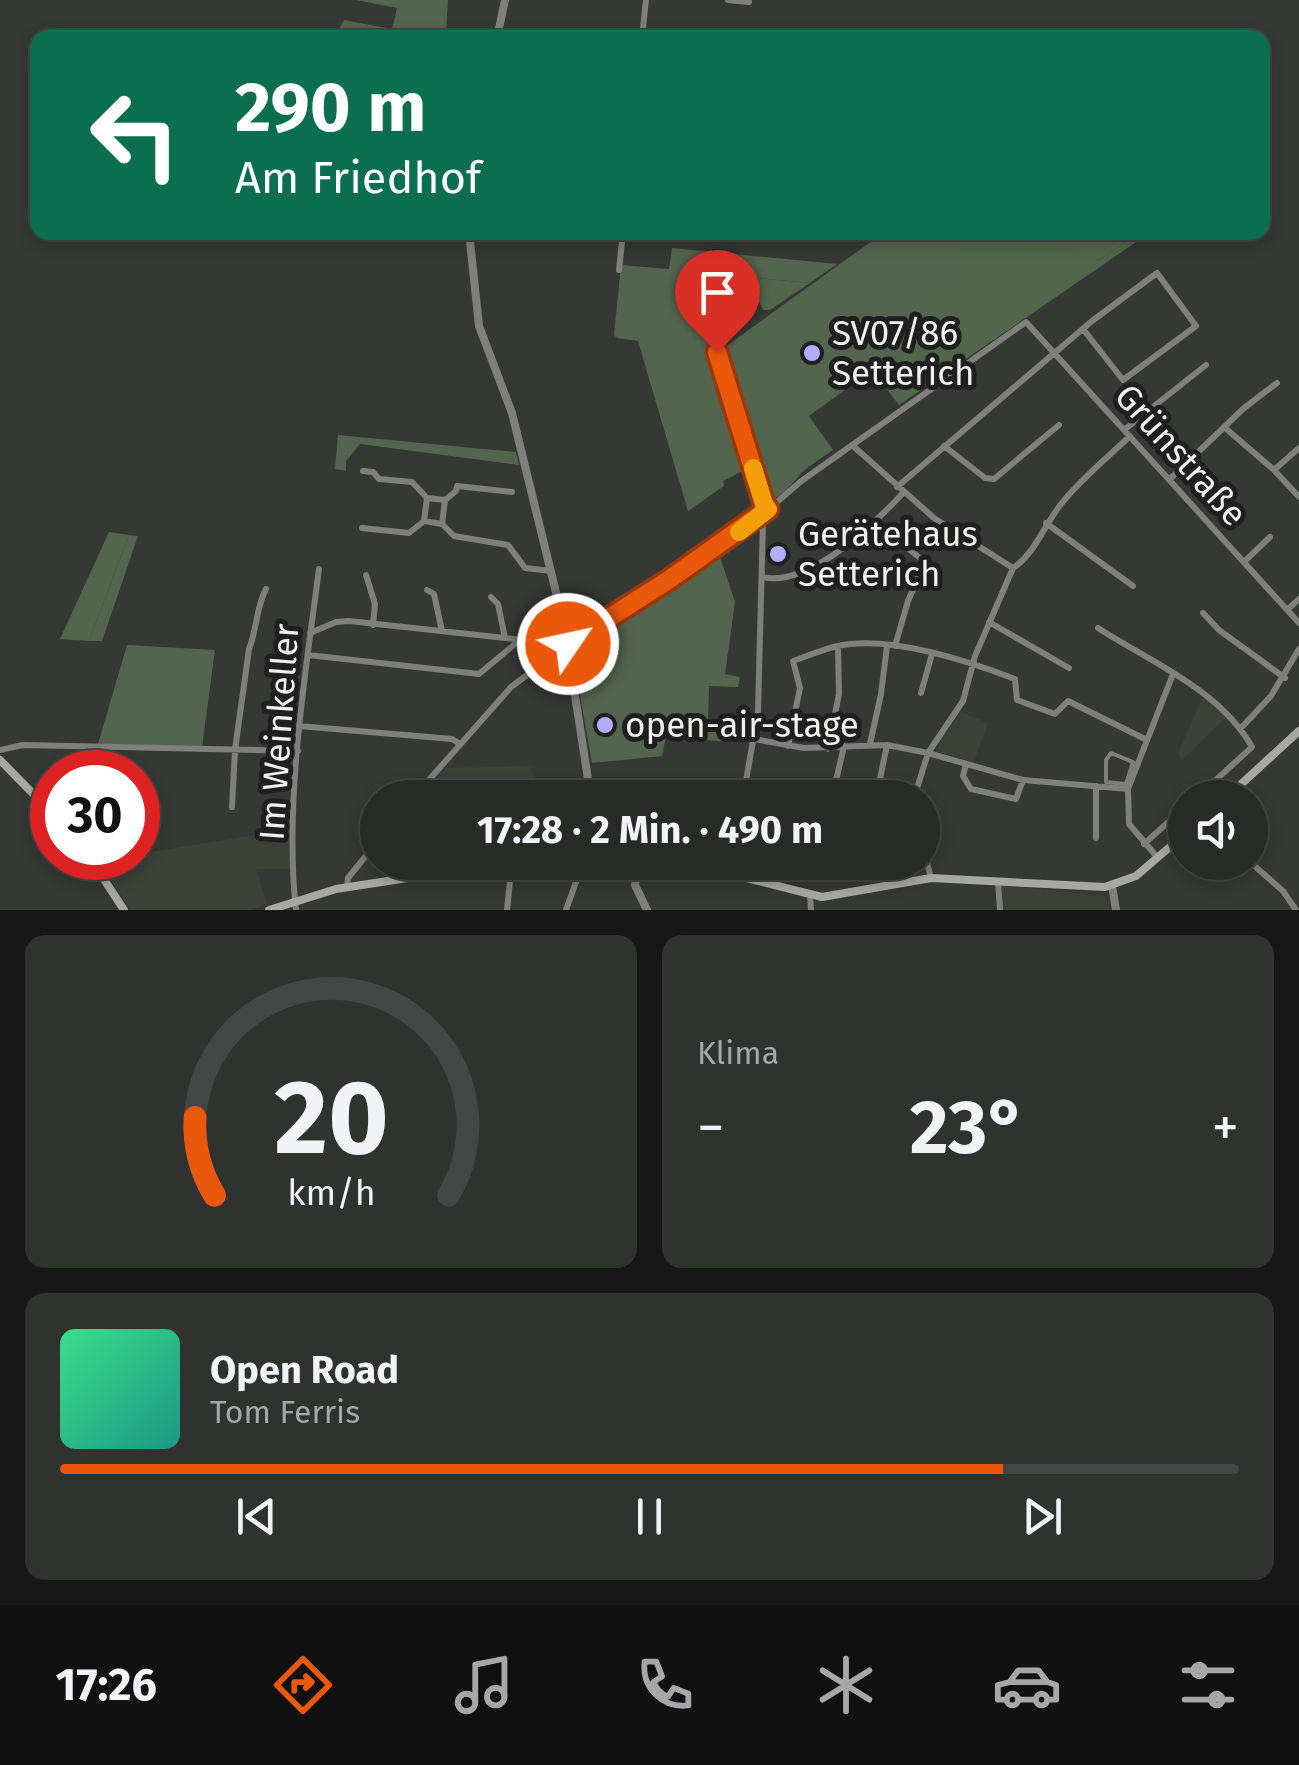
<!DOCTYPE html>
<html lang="de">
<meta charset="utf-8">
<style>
body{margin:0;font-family:"Fira Sans",sans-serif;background:#303230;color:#f1f3f6;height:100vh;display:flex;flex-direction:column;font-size:38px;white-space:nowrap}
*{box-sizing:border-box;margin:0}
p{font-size:32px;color:#a5a7a8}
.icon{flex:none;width:55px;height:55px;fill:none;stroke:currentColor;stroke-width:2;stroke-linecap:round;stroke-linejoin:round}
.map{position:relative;height:910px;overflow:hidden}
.drawer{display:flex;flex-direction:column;gap:25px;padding:25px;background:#161716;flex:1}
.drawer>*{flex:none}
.banner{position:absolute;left:30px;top:30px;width:1240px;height:210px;border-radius:20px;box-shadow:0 5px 15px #0003,0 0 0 2px #444645;background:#0b6e4f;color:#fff;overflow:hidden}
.fabs{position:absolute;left:1168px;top:780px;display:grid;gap:20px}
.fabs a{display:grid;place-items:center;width:100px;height:100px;border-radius:50%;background:#282a28;box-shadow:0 5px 15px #0003,0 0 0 2px #444645;font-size:50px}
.speed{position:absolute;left:30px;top:750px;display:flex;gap:20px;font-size:50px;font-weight:700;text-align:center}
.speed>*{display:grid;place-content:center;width:130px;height:130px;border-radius:50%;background:#282a28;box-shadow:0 5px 15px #0003,0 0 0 2px #444645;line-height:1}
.speed .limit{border:15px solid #d22;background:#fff;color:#111}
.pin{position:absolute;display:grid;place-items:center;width:85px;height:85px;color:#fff;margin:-102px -42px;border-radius:50% 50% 50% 0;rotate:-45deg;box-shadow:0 0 10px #0007}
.pin .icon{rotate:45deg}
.me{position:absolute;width:110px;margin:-55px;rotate:56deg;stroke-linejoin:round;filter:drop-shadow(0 0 8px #0008)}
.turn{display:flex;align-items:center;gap:35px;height:210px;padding:0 40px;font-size:45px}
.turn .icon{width:130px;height:130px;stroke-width:2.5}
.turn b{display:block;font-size:70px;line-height:85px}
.big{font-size:75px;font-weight:700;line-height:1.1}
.drawer .widget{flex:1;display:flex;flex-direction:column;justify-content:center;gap:15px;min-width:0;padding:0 35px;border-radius:20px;background:#303230}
.drawer .dial{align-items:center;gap:0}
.dial svg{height:260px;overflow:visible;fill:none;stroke:#444645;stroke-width:7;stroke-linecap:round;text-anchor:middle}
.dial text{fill:#f1f3f6;stroke:none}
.song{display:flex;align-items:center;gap:30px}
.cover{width:120px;height:120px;border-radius:15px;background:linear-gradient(135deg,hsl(150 70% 55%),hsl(170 70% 35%))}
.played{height:10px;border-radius:5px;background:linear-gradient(90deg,#ea580c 80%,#444645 80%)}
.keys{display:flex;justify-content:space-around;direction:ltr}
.heat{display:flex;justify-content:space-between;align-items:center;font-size:55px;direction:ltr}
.drawer .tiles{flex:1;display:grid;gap:25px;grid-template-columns:1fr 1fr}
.widget:last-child{grid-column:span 2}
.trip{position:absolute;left:360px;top:780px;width:580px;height:100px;border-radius:50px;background:#282a28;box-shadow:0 5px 15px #0003,0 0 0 2px #444645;font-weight:700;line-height:100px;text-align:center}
.tab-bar{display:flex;height:160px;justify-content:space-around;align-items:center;background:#101110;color:#a5a7a8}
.tab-bar .icon{width:70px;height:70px}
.tab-bar .selected{color:#ea580c}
.tab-bar b{font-size:45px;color:#f1f3f6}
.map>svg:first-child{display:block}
.built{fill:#3b4139}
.green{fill:#54654f}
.forest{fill:#52664b}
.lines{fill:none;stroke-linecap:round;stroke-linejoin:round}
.pedestrian{stroke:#7f7f7e;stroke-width:4}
.minor{stroke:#7f7f7e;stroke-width:6}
.tertiary{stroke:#7f7f7e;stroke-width:8}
.secondary{stroke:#a7a8a6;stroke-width:8}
.route-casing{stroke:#983908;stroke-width:25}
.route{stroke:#ea580c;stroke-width:18}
.slow{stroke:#f59e0b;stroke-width:18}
.poi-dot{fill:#b4acf9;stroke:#1e1f1e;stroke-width:4}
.labels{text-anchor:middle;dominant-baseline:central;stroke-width:10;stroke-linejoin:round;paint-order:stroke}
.poi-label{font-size:35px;fill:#f0f1ef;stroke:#1e1f1e;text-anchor:start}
.street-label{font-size:35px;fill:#f0f1ef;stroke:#1e1f1e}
</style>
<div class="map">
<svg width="1299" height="910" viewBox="0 0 1299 910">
<rect width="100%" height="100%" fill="#363836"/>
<!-- built -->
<path class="built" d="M1203 696 1227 717 1181 761 1178 753Z
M961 712 988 723 974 762 938 752 937 747Z
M531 766 536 793 551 797H442L434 782 445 768Z
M291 829V869H256L267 903 252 910H131L98 861 138 858V854Z
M1001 885 1106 896 1109 910H1003Z"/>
<!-- green -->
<path class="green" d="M356 0H448L446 31H443L441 37H335L344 20 392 29 397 8Z
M883 233H947L973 267 911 347 905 351 928 385 899 405 872 370 809 416 833 450C822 458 807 466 798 477 788 488 781 498 765 502L725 369 729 365 725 347Z
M1036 233H1138L1098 261 1034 241Z
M672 248 837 264 810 283 734 276C733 301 735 335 715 351L750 467 723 481 724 486 688 511 638 341 617 338 614 335 621 265 669 269Z
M338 435 516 452 519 465 360 444 346 461V471L335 469Z
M129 535 138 536 102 641H89Z
M718 551 735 602 725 674 740 677 738 687 709 686 708 722 720 725 728 742 666 736 662 756 592 763 572 650 603 625 672 584Z
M127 645 215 650 202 747 98 744Z"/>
<!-- forest -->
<path class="forest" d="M947 233H1036L1035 241 1086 253 1098 261 1138 233 1142 238 928 385 904 352 911 346 894 323 972 267Z
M734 276 810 283 770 310H763L757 297 749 296 733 306Z
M109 532 129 535 89 641 60 639Z"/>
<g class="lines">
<!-- pedestrian -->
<path class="pedestrian" d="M1111 753 1133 762 1126 784 1106 782V760Z"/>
<!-- minor -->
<path class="minor" d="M728 0 749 2
M642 38 646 0
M619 270 623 232
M717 352 764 504 768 509
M1224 427 1274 470 1299 497
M1124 430 1206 365
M852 445 934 518 1013 568
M944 446 985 478 994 479 1059 425
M1274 470 1299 448
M363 471 373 472 379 479 412 482 427 498 445 500 456 491 457 486 512 492
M1169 480 1244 408 1277 383
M897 487 1092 321 1157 273 1196 326 1123 380 1083 329
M424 521 427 498
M875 522 925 562 908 601 895 646
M1046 523 1133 586
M442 524 445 500
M362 528 409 533 424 521 442 524 454 536 508 545 525 568 551 571
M1244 562 1270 537
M366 575 375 604 373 625
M762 577C809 588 874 524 903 493
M427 590 434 594 442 631
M491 597 498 604 505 638
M1287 610 1299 599
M1203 613 1219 630 1285 678
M989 622 1069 668
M1098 628C1152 663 1219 689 1252 747L1196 798
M310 633 336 622 349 621 534 641 558 651
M308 655 479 674 515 644 516 639
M921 693 932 654
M299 726 452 739 460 744
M1241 728 1271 696 1299 649
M754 739 804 748 887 745 928 753 1023 780 1128 789
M870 744 881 694 887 646
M788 746 800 688 793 661C808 656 823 649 838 646 889 635 968 661 1015 679L1017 700 1055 714 1068 701 1145 739
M828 749 839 694 838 646
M0 750 23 745 298 751
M966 764 963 776 971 789 1016 799 1023 780
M413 798 511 687 596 624 670 579 760 517 800 482 1026 322 1299 623
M743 798 758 712 763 521 760 517
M832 798 844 746
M876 798 887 745
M914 798 928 753 963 701 975 656 1013 568C1034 555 1045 524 1061 504 1081 479 1107 458 1130 436
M232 807 235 750 249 649C257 630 256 607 266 589
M1096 838V786
M922 843 931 878
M1144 844 1185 807
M1158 858 1129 824 1128 789 1173 674
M1250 862 1283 891 1296 910
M998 881 1000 910
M347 888 348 878 378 841
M810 896 811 910
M296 910C284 804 305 676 319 569
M507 910 512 862
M566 910 576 882"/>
<!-- tertiary -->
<path class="tertiary" d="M497 38 505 0
M469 232 479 326 512 413 564 625 591 798
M638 865 635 885 647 910
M1112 886 1116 910"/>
<!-- secondary -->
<path class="secondary" d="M0 760 52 813
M1226 798 1299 731
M90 858 124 910
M634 862H645
M700 862 726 873 822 897 931 878 1105 887 1136 876 1185 834
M269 910 336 889 511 862"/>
</g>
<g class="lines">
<defs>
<path id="route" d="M568 644 670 579 768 509 764 504 717 352"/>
</defs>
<!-- route casing -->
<use href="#route" class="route-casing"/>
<!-- route -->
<use href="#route" class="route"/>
<!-- slow -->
<path class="slow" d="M739 532 768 509 764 504 753 468"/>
</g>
<!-- markers -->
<g class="poi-dot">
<circle cx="812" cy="353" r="10"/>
<circle cx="778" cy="554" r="10"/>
<circle cx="605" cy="725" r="10"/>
</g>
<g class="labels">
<!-- poi labels -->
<g class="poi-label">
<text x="832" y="333">SV07/86<tspan x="832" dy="40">Setterich</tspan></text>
<text x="798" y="534">Gerätehaus<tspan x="798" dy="40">Setterich</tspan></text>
<text x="625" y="725">open-air-stage</text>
</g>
<!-- street labels -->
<g class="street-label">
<text transform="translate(1181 455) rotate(48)">Grünstraße</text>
<text transform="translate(279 732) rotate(-86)">Im Weinkeller</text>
</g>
</g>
</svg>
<div class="fabs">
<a><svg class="icon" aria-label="sound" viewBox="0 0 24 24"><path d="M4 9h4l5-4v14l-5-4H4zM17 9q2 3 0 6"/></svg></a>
</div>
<div class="speed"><div class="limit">30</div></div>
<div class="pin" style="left:717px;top:352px;background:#d93025"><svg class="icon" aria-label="arrive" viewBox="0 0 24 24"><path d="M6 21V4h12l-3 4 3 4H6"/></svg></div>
<svg class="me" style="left:568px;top:644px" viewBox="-20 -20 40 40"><circle r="17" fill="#ea580c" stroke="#fff" stroke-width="3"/><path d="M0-11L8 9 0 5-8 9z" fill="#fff"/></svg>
<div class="trip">17:28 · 2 Min. · 490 m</div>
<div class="banner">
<div class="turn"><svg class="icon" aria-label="left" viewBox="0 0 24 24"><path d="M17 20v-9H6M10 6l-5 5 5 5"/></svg><div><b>290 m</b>Am Friedhof</div></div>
</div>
</div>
<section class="drawer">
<div class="tiles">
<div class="widget dial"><svg viewBox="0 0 100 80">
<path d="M14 69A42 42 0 1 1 86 69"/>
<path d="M14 69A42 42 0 0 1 8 45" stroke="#ea580c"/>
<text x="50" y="56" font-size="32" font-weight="700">20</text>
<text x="50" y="72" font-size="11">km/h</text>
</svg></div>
<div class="widget"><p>Klima</p>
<div class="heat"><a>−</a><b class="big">23°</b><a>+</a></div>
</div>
<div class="widget">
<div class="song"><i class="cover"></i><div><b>Open Road</b><p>Tom Ferris</p></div></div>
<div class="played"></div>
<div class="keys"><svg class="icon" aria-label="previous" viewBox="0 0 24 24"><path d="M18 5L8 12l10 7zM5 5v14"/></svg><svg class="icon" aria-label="pause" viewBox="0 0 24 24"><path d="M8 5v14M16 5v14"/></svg><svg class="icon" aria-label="next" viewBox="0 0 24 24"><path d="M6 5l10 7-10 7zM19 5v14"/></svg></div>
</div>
</div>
</section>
<nav class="tab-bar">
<b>17:26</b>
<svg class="icon selected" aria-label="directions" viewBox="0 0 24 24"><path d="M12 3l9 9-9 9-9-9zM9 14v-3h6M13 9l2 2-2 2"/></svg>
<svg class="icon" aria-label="music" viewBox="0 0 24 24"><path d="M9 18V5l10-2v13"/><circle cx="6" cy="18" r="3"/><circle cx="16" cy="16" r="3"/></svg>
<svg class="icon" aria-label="phone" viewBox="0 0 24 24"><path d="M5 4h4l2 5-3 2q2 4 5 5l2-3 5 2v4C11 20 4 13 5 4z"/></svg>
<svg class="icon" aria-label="climate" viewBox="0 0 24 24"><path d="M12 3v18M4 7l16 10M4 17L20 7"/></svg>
<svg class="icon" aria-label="car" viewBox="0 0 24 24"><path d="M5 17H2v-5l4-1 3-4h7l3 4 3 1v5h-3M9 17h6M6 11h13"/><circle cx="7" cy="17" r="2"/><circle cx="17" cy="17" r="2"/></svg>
<svg class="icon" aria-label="filters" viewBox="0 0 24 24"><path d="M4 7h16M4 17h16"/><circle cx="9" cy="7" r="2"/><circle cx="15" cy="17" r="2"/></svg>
</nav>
